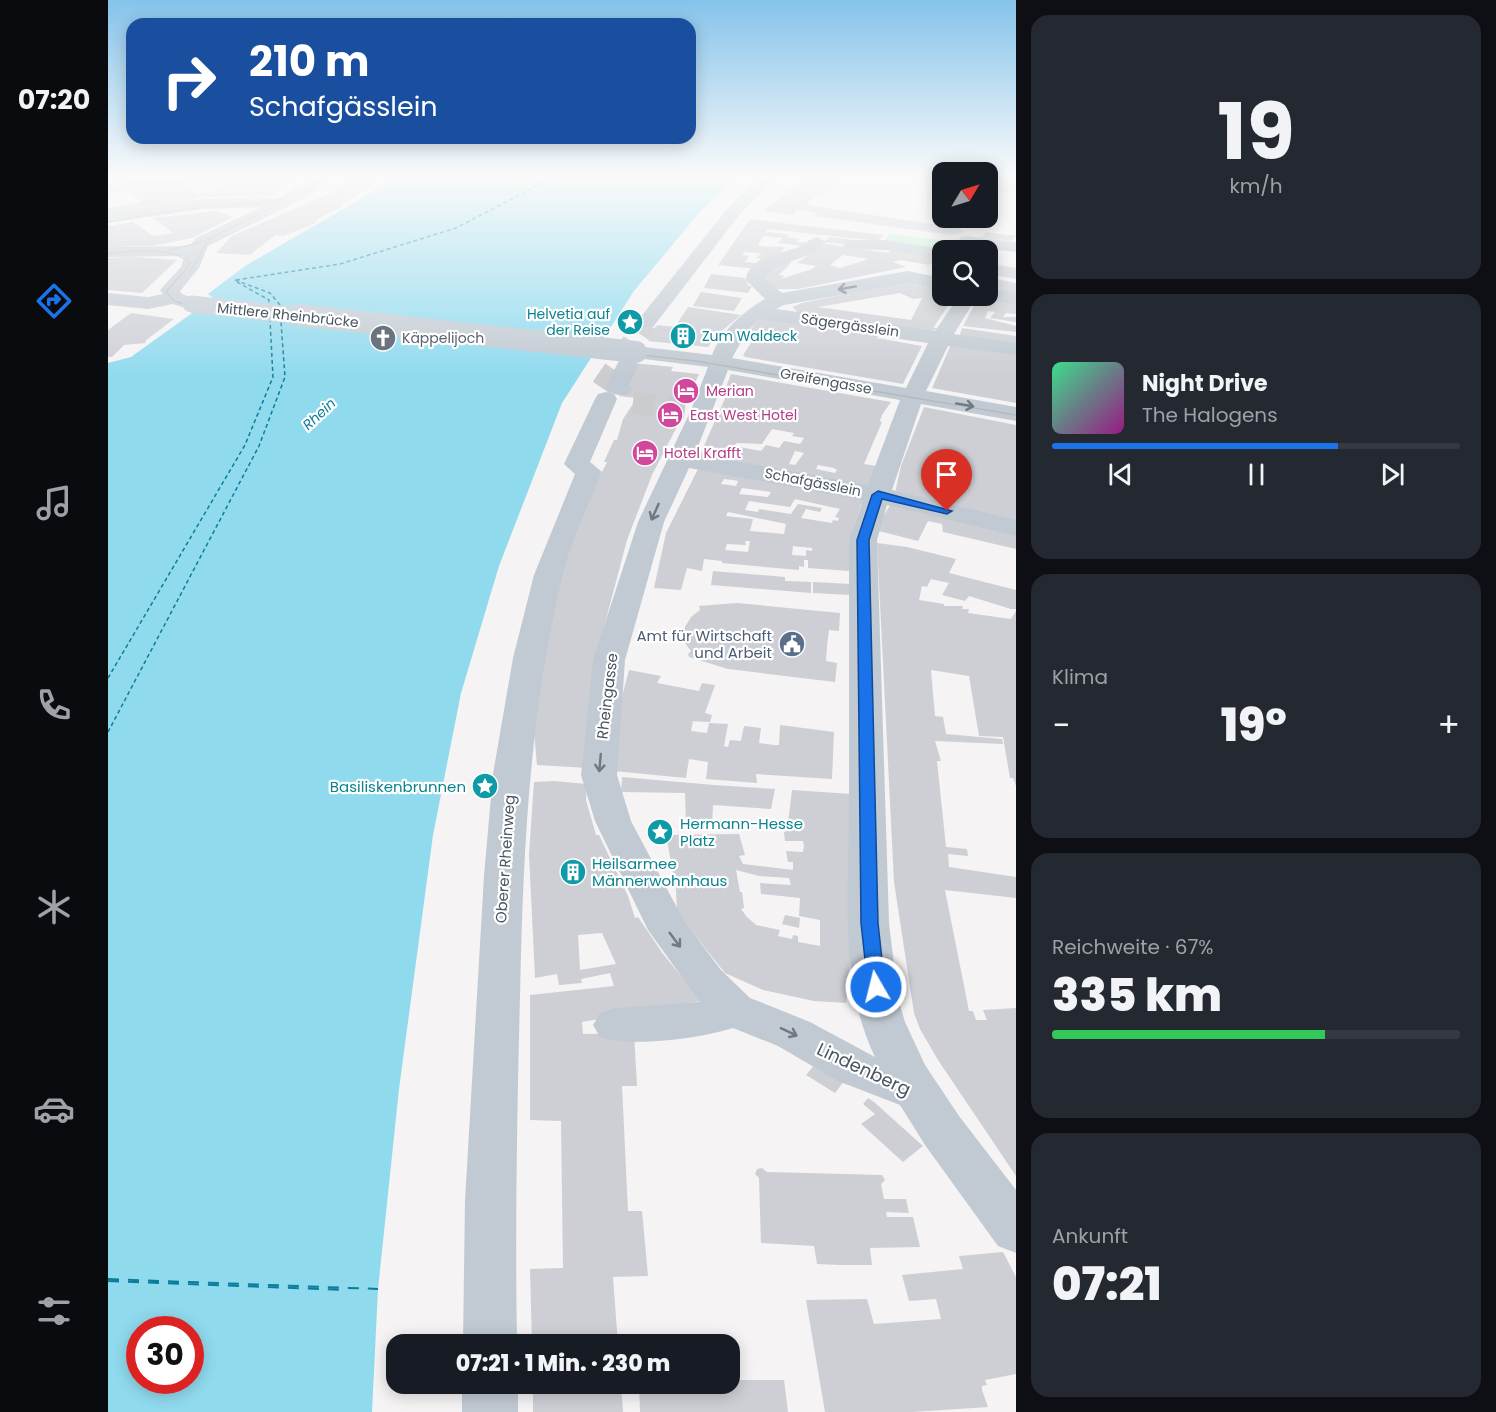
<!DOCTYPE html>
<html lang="de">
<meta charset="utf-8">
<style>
body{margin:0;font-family:Poppins,sans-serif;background:#242831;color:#f1f3f6;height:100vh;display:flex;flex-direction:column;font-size:22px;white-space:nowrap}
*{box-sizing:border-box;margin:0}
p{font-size:20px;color:#9ea1a6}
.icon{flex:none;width:33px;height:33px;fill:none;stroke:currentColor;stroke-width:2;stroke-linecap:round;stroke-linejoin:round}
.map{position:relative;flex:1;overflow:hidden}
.side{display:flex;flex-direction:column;gap:15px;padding:15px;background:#0d0f14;width:480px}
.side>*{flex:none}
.guide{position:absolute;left:18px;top:18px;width:570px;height:126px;border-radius:18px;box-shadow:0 3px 15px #0003;background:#1a4fa0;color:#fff;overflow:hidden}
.needle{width:39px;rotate:52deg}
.controls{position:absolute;left:824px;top:162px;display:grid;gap:12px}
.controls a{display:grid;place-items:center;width:66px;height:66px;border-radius:12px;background:#171b24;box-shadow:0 3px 15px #0003;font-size:30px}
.speed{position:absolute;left:18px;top:1316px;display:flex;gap:12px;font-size:30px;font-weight:700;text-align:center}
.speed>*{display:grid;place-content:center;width:78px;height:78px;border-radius:50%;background:#171b24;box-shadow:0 3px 15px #0003;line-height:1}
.speed .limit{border:9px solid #d22;background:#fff;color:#111}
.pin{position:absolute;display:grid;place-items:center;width:51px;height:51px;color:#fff;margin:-62px -26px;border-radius:50% 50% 50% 0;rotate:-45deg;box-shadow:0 0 6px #0007}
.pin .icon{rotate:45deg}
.me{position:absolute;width:66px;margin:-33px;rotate:352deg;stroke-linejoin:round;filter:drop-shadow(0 0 4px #0008)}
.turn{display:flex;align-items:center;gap:21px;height:126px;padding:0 24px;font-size:27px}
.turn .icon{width:78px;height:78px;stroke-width:2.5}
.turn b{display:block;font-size:42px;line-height:51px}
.big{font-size:45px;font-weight:800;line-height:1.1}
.side .tile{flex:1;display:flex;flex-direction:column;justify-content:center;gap:9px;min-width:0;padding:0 21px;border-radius:18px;background:#242831}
.side .dial{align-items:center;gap:0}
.dial b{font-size:78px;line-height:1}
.song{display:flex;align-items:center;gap:18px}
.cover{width:72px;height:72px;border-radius:9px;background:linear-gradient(135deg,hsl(150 70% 55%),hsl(310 70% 35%))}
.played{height:6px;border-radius:3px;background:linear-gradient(90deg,#1a73e8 70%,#363941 70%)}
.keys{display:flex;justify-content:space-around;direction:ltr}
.heat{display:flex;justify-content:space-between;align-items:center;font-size:33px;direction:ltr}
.charge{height:9px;border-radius:4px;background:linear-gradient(90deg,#34c759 67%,#363941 0)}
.trip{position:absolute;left:278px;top:1334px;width:354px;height:60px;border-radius:18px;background:#171b24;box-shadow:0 3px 15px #0003;font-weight:800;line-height:60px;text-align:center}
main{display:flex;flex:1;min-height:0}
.menu{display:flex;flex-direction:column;width:108px;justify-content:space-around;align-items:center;background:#090b0e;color:#9ea1a6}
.menu .icon{width:42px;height:42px}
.menu .active{color:#1a73e8}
.menu b{font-size:27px;color:#f1f3f6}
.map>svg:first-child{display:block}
.green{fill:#c3f1d5}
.water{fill:#90daee;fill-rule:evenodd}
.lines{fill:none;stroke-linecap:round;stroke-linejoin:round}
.ferry-far1{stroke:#0c7c9b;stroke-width:1.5;stroke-dasharray:4 3;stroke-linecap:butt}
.ferry{stroke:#0c7c9b;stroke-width:2;stroke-dasharray:11 9;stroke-linecap:butt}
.building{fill:#cdcfd5;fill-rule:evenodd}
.minor-tunnel{stroke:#caccce;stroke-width:22;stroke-dasharray:22 11;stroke-linecap:butt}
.minor{fill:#c1cad2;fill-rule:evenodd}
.tram{stroke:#b5b8bd;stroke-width:1.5}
.minor-bridge-far1{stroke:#c1cad2;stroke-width:17}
.minor-bridge{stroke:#c1cad2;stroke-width:22}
.oneway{stroke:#6e7983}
.route{fill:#1a73e8;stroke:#114b97;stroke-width:1.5}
.labels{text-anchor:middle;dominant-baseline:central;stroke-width:4.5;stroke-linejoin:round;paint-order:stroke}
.far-culture-label{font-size:14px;fill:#0d838f;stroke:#fff;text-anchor:end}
.far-street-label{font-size:14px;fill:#4a5661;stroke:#fff}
.far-worship-label{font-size:14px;fill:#5b616d;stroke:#fff;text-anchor:start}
.far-hotel-label{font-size:14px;fill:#b23c85;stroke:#fff;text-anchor:start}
.far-water-label{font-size:14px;font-style:italic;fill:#0c7c9b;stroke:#fff}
.service-label{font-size:15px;fill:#4e5e75;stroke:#fff;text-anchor:end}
.street-label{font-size:15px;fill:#4a5661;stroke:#fff}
.culture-label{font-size:15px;fill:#0d838f;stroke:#fff;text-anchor:start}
.near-street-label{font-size:18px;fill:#4a5661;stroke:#fff}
</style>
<main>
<nav class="menu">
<b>07:20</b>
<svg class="icon active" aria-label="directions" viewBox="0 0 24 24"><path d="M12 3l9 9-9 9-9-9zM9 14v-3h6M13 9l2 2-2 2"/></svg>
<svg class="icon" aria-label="music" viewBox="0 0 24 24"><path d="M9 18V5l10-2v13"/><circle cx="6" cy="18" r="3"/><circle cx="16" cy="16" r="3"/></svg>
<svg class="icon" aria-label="phone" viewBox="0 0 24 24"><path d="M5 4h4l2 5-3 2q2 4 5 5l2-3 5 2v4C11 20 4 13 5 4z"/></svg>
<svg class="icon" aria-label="climate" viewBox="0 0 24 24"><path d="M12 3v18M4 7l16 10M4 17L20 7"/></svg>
<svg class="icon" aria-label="car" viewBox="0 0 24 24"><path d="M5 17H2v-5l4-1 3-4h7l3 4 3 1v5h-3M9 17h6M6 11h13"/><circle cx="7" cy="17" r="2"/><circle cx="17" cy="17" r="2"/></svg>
<svg class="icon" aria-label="filters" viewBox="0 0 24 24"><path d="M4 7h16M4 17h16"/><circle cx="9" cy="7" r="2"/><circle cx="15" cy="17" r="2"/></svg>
</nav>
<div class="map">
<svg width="908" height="1412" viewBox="0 0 908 1412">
<rect width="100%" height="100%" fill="#f5f3f3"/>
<!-- green -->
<path class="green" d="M782 234 851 242 841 250 775 243Z"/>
<!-- water -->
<path class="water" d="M281 179H627L591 213 526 291 454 403 391 566 353 693 325 835 291 1089 270 1289 264 1412H0V363L23 357 105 298 100 294 137 266 254 198ZM32 1329H82V1380H32Z"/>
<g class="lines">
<!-- ferry-far1 -->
<path class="ferry-far1" d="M127 280 162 293 172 305
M128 280 232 264 348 228 442 179
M129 282 161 300V303
M0 678 137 445 165 377 162 320
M0 732 151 446 177 377 173 322"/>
<!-- ferry -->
<path class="ferry" d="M0 1279 270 1289
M0 1281 239 1290"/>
</g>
<!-- building -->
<path class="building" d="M90 179H187L165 196 101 197 0 213V208L34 202 19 190ZM111 181 108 191 90 194 80 186Z
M240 179H270L265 188H261L232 205 236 206 206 221 210 222 176 236 167 235 142 255 108 253 124 236 220 194Z
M694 179 730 180 723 186 727 187 724 190 720 189 713 195H707L698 205 850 228 856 232 844 235 706 216 709 213 689 210 685 215 656 211Z
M879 179 908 182V193L879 191Z
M108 211 125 217 84 238 44 246 0 247V226L25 222 45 236 65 233 45 218Z
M642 219 775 235 770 241 659 229 658 232 680 234 679 237 691 239 689 242 703 243 701 247 670 243 674 238 655 236 650 246 677 247 672 254 648 269 610 265ZM637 252 654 253 648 258 653 259 648 263 637 262 641 256 634 255Z
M878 232 898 235H908L903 241 874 237Z
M721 237 747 240 743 245 716 242Z
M717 244 780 253 786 247 833 255 821 265 793 260 785 262 798 267 690 289H658L650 279 675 261 684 262 671 275 677 276 673 279 704 269 708 266 689 263ZM735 255 761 259 732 268 722 265Z
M0 258 26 257 69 260 34 293 0 290Z
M879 263 908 268V279L885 275 883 278 908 283V295L879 289Z
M603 274 637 278 641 286H644L640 293 596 288Z
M795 282 834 290 829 295 845 298 826 327 829 329 824 331 692 314 684 307 694 303ZM792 293 805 299 814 298 803 320 710 307Z
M593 292 634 298 626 311 585 306Z
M870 298 908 304V314L898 313 895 317H908V322L882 318 887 312 880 311 877 318 908 326V332L855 326Z
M580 307 633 315 610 334 600 347 540 341 545 329 550 325 567 327Z
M23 313 66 319 37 341 38 343 16 345 4 357H0V330Z
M652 317 772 333 769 338 814 346 795 384 637 357 635 355 645 340 636 338Z
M854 328 908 336V346L851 337Z
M844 342 908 354V403L824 388Z
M525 363 565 367 563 371 591 374 575 410 577 411 544 475 519 540 487 661 480 768 429 765 423 699 460 550 484 492 499 462H496L506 440H509L515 419 529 398 511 396Z
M623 374 783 402 774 415 772 421 774 422 756 464 768 466 760 487 591 457 619 394 618 387ZM664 429 686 433 684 436 696 438 692 444 676 441 671 448 658 445 653 451 626 446 629 443 654 444ZM687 451 696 453 687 465 681 464ZM710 465 726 468 729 470 727 473 708 469Z
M816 407 908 425V523L787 493 793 466Z
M591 467 761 496 757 504H753L744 533 742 571 700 568V560H696V567L691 566V570L614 563V561L596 559 594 571 579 568 573 590 546 588 558 533ZM616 479 624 480 630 481 628 486 613 484ZM634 488 663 492 660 497 631 494ZM687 499 732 509 727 517 731 518 730 521 725 520 724 523 693 518 698 509 712 512 714 508 690 504 683 514 651 509 650 512 637 510 641 501 682 507ZM620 512 678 524 676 534 642 531 645 519 618 516ZM637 541H642L640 552 617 550 619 544 638 545ZM685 546 704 548V551L698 550V556L684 555Z
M784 502 908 531V549L835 532 834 524 820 521 810 541 767 530Z
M769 543 799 547 848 559 841 573 908 590V609H903L861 596 857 601 834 595 841 583 823 579 819 587 814 586 811 600 836 604V606H855L854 609H861L860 613 903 619 908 611V786L905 778H902L895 737 871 736 861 676 823 670 827 716 835 717 838 734 894 739 895 744 827 741 833 761H829L838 847 859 849 860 856 840 854 841 867 908 877V898L837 890 861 1011H865L868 1020H879L875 1010 908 1008V1176L830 1060 812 1029 806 1013 786 882Z
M605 571 677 577V581L703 582V593L603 585Z
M705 582 743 584V595L705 593Z
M629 603 732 613 731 631 721 630 719 646 718 661 729 663 727 682 620 669 581 657 580 654 583 651 576 642 574 632 583 617 592 610 591 606Z
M521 670 553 676 549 683 591 691 594 683 607 685 597 713 604 715 602 722 580 721H585L583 731 599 733 601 723 620 724 616 746 620 747 622 740 633 741 636 726 653 728 651 743 666 745H671L672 725 726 732 724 779 648 774 649 783 598 779 600 762 581 759 578 778 505 771 504 734Z
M514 777 606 785 667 789 663 809 605 805 604 825H578L577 793 513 792Z
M446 781 479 784 478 800 488 835H491L520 896 527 918 530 917 555 954 594 1001 474 1022 475 1034 526 1033 529 1086H514L520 1211H534L540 1276 505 1277 510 1344H424L422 1269 455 1268 453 1121 422 1120V995L506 986 502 973 473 979 474 983 451 985 449 974 427 978 421 854 426 782ZM494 933 508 964 472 970 470 935Z
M684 790 743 794 741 828 744 946 738 1003 706 1001 655 990 617 973 569 913 568 889 558 835 631 834 637 855 631 856 635 864 685 870V862H680L678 851 695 852 696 846 695 841H677L676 832 679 831ZM628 870 651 876 681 878 683 885 652 883 653 894 692 898 691 916 712 920V946L690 942V936L685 935 684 939 670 936 672 930 648 925 639 917 633 909 636 908 634 892H632Z
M677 915 692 918 691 928 674 924Z
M708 1063 736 1081 727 1093 698 1075Z
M760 1098 766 1102 815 1146 795 1162 753 1124 767 1114 755 1104Z
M654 1168 659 1172 774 1175 777 1180 773 1184 776 1199H798L801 1213 778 1212 779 1217H805L812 1247 762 1248 764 1265H732L709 1264 706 1246 653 1243 651 1178 647 1174 649 1169Z
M895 1252 908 1277V1374L877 1380 879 1385 874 1386V1390L880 1407 805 1412H717L698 1300 759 1299 766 1324 833 1319 828 1299 801 1301 794 1275 855 1269 851 1256Z
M621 1380H676L680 1412H532L531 1383H621Z
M425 1383H513L515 1412H425Z"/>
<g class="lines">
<!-- minor-tunnel -->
<path class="minor-tunnel" d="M494 388 538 323
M525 403 577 408"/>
<!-- minor -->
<path class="minor" d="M36 179H79L72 184 0 194V184Z
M203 179H221L193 200 100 246 91 268 72 291 74 294 90 300 93 304 90 308 83 310 65 304 40 309 0 305V293L40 297 55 294 52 290 73 267 76 256 0 257V247L82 246 88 238 153 207 95 209 0 223V213L95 199 160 197 167 200Z
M649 179H665L632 214 545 327H531L528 323 531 319 620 208Z
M859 236 908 242V252L863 247 860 250H842L853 237Z
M709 237 718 242C703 262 672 258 656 278L674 293 800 271 834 278V290L800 283 676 305 668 309 827 331 851 296H869L846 334 908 343V355L840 346 818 391 908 407V421L813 404 784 490 908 520V536L779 505 769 540 781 923 790 998 797 1022 817 1065 851 1116 908 1190V1253L890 1246 817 1145 792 1105 730 1081 670 1046 625 1028C594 1038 523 1048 492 1037L485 1025 492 1013 507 1008 592 1002 540 930 487 821 473 775 485 660 530 522 583 410 600 367 528 358 521 356 517 352 521 348 528 346 604 355C614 330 635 312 657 299L638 280C638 260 673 253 688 248 696 245 701 239 709 237ZM651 319 820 343 798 388 624 358 638 333ZM620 370 792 400 760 485 587 454ZM581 468 755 500 741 540C741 628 741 717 741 805 741 887 730 981 767 1057L702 1022 642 998 613 970 576 921 523 821 509 775 517 660 556 522Z
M744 240H778L841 250H834V259L778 250 738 249 735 245 738 241Z
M879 288 908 293V305L872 298 870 296H879Z
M519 360 527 361 530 366 521 384 524 389 521 394C512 396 503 395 497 387L511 361Z
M498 392 506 394 509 399 482 462 494 472C480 506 462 542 454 578 421 715 415 855 412 996 409 1112 407 1228 409 1344H355L357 1201 376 876 385 774 405 658 426 575 467 474 456 464 487 399 490 394Z
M354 1383H410V1412H354Z"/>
<!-- tram -->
<path class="tram" d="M0 222C29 217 58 211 87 208 132 203 173 208 211 179
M62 250 94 242 164 208
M0 253C26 252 60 245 82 262L80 267 58 292 66 301 83 306 588 361 908 415
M82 272 98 244 108 235"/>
<!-- minor-bridge-far1 -->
<path class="minor-bridge-far1" d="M83 304 202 317"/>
<!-- minor-bridge -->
<path class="minor-bridge" d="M189 315 528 352"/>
</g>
<!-- one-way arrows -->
<defs><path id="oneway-shaft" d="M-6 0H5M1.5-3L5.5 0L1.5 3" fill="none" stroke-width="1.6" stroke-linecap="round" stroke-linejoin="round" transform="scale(1.5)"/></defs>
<g class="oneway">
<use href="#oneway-shaft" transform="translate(739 288) rotate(170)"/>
<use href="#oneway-shaft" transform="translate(857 405) rotate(10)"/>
<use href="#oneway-shaft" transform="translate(547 512) rotate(114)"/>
<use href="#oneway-shaft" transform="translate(492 763) rotate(95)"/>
<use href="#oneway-shaft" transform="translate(567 940) rotate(53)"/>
<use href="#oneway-shaft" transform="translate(681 1032) rotate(25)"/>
</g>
<!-- sky -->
<linearGradient id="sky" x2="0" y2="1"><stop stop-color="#85c3ea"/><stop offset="0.47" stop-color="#fafafa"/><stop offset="1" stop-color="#fafafa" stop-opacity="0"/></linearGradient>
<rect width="908" height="377" fill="url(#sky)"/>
<!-- route -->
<path class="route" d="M770 491 844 511 839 514 774 499 761 540 770 923 777 987 775 992H762L760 987 753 923 749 540 764 495Z"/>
<!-- icons -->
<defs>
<symbol id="sight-disc" viewBox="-11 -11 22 22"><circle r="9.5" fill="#0f9aa8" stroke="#fff"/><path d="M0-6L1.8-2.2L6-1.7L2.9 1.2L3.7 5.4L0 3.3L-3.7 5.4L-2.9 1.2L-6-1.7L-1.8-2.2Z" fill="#fff"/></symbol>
<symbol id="building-disc" viewBox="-11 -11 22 22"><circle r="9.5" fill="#0f9aa8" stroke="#fff"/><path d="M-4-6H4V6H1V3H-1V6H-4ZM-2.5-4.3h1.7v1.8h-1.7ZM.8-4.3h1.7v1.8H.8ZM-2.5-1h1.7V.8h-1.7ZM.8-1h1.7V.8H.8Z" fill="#fff"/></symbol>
<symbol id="church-disc" viewBox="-11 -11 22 22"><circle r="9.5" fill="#6b7280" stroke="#fff"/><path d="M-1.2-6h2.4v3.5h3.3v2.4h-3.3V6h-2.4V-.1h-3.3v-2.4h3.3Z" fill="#fff"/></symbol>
<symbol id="hotel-disc" viewBox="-11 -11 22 22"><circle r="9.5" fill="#d1479c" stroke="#fff"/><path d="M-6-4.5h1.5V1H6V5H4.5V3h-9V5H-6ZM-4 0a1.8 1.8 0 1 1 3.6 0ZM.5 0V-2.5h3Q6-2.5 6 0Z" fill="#fff"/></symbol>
<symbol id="civic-disc" viewBox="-11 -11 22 22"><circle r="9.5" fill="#5c6f8a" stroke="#fff"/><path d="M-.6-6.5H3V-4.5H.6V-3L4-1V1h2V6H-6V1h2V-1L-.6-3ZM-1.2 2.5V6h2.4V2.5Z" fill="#fff"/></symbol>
</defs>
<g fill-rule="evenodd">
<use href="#sight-disc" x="507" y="307" width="30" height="30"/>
<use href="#building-disc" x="560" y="321" width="30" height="30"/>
<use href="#church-disc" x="260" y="323" width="30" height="30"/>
<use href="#hotel-disc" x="563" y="376" width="30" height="30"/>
<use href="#hotel-disc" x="547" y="400" width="30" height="30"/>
<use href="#hotel-disc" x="522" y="438" width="30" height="30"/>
<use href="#civic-disc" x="669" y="629" width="30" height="30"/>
<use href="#sight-disc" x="362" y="771" width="30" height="30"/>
<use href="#sight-disc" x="537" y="817" width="30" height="30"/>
<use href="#building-disc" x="450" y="857" width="30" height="30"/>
</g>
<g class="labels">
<!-- far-culture labels -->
<g class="far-culture-label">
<text x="502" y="314">Helvetia auf<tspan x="502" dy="16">der Reise</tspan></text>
<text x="594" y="336" text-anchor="start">Zum Waldeck</text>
</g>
<!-- far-street labels -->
<g class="far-street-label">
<text transform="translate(180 315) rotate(6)">Mittlere Rheinbrücke</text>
<text transform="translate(742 325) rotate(8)">Sägergässlein</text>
<text transform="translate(718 381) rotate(10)">Greifengasse</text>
<text transform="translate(705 482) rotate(11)">Schafgässlein</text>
</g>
<!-- far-worship labels -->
<g class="far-worship-label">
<text x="294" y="338">Käppelijoch</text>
</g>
<!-- far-hotel labels -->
<g class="far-hotel-label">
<text x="598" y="391">Merian</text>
<text x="582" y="415">East West Hotel</text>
<text x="556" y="453">Hotel Krafft</text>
</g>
<!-- far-water labels -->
<g class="far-water-label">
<text transform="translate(211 414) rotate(-43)">Rhein</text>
</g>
<!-- service labels -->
<g class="service-label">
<text x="664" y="635">Amt für Wirtschaft<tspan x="664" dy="17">und Arbeit</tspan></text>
</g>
<!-- street labels -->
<g class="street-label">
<text transform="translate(499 696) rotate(-83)">Rheingasse</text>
<text transform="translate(397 859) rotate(-86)">Oberer Rheinweg</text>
</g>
<!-- culture labels -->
<g class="culture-label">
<text x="358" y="786" text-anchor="end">Basiliskenbrunnen</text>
<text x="572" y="823">Hermann-Hesse<tspan x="572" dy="17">Platz</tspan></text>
<text x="484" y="863">Heilsarmee<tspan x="484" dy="17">Männerwohnhaus</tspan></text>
</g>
<!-- near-street labels -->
<g class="near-street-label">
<text transform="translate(756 1069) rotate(25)">Lindenberg</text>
</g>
</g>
</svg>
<div class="controls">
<a><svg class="needle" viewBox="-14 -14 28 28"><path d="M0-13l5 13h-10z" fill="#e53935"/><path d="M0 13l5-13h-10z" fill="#9ea1a6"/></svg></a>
<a><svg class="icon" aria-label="search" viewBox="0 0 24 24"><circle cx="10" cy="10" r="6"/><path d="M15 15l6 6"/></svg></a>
</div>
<div class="speed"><div class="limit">30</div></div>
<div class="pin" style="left:839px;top:511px;background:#d93025"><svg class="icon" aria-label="arrive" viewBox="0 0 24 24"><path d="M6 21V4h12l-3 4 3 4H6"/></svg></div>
<svg class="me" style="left:768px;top:987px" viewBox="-20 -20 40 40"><circle r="17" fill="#1a73e8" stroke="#fff" stroke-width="3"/><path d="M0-11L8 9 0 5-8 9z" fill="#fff"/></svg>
<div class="trip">07:21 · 1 Min. · 230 m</div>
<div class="guide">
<div class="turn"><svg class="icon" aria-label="right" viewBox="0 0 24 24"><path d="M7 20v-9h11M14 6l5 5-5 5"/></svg><div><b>210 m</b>Schafgässlein</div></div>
</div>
</div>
<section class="side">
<div class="tile dial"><b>19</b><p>km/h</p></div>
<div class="tile">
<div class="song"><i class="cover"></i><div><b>Night Drive</b><p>The Halogens</p></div></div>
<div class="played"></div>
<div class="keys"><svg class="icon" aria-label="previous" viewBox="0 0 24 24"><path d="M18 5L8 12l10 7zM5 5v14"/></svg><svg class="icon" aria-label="pause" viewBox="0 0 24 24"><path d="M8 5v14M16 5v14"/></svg><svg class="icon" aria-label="next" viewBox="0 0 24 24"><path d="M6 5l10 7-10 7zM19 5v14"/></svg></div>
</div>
<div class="tile"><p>Klima</p>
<div class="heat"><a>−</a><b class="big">19°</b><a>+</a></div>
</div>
<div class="tile"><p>Reichweite · 67%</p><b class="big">335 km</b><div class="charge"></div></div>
<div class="tile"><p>Ankunft</p><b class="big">07:21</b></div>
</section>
</main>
